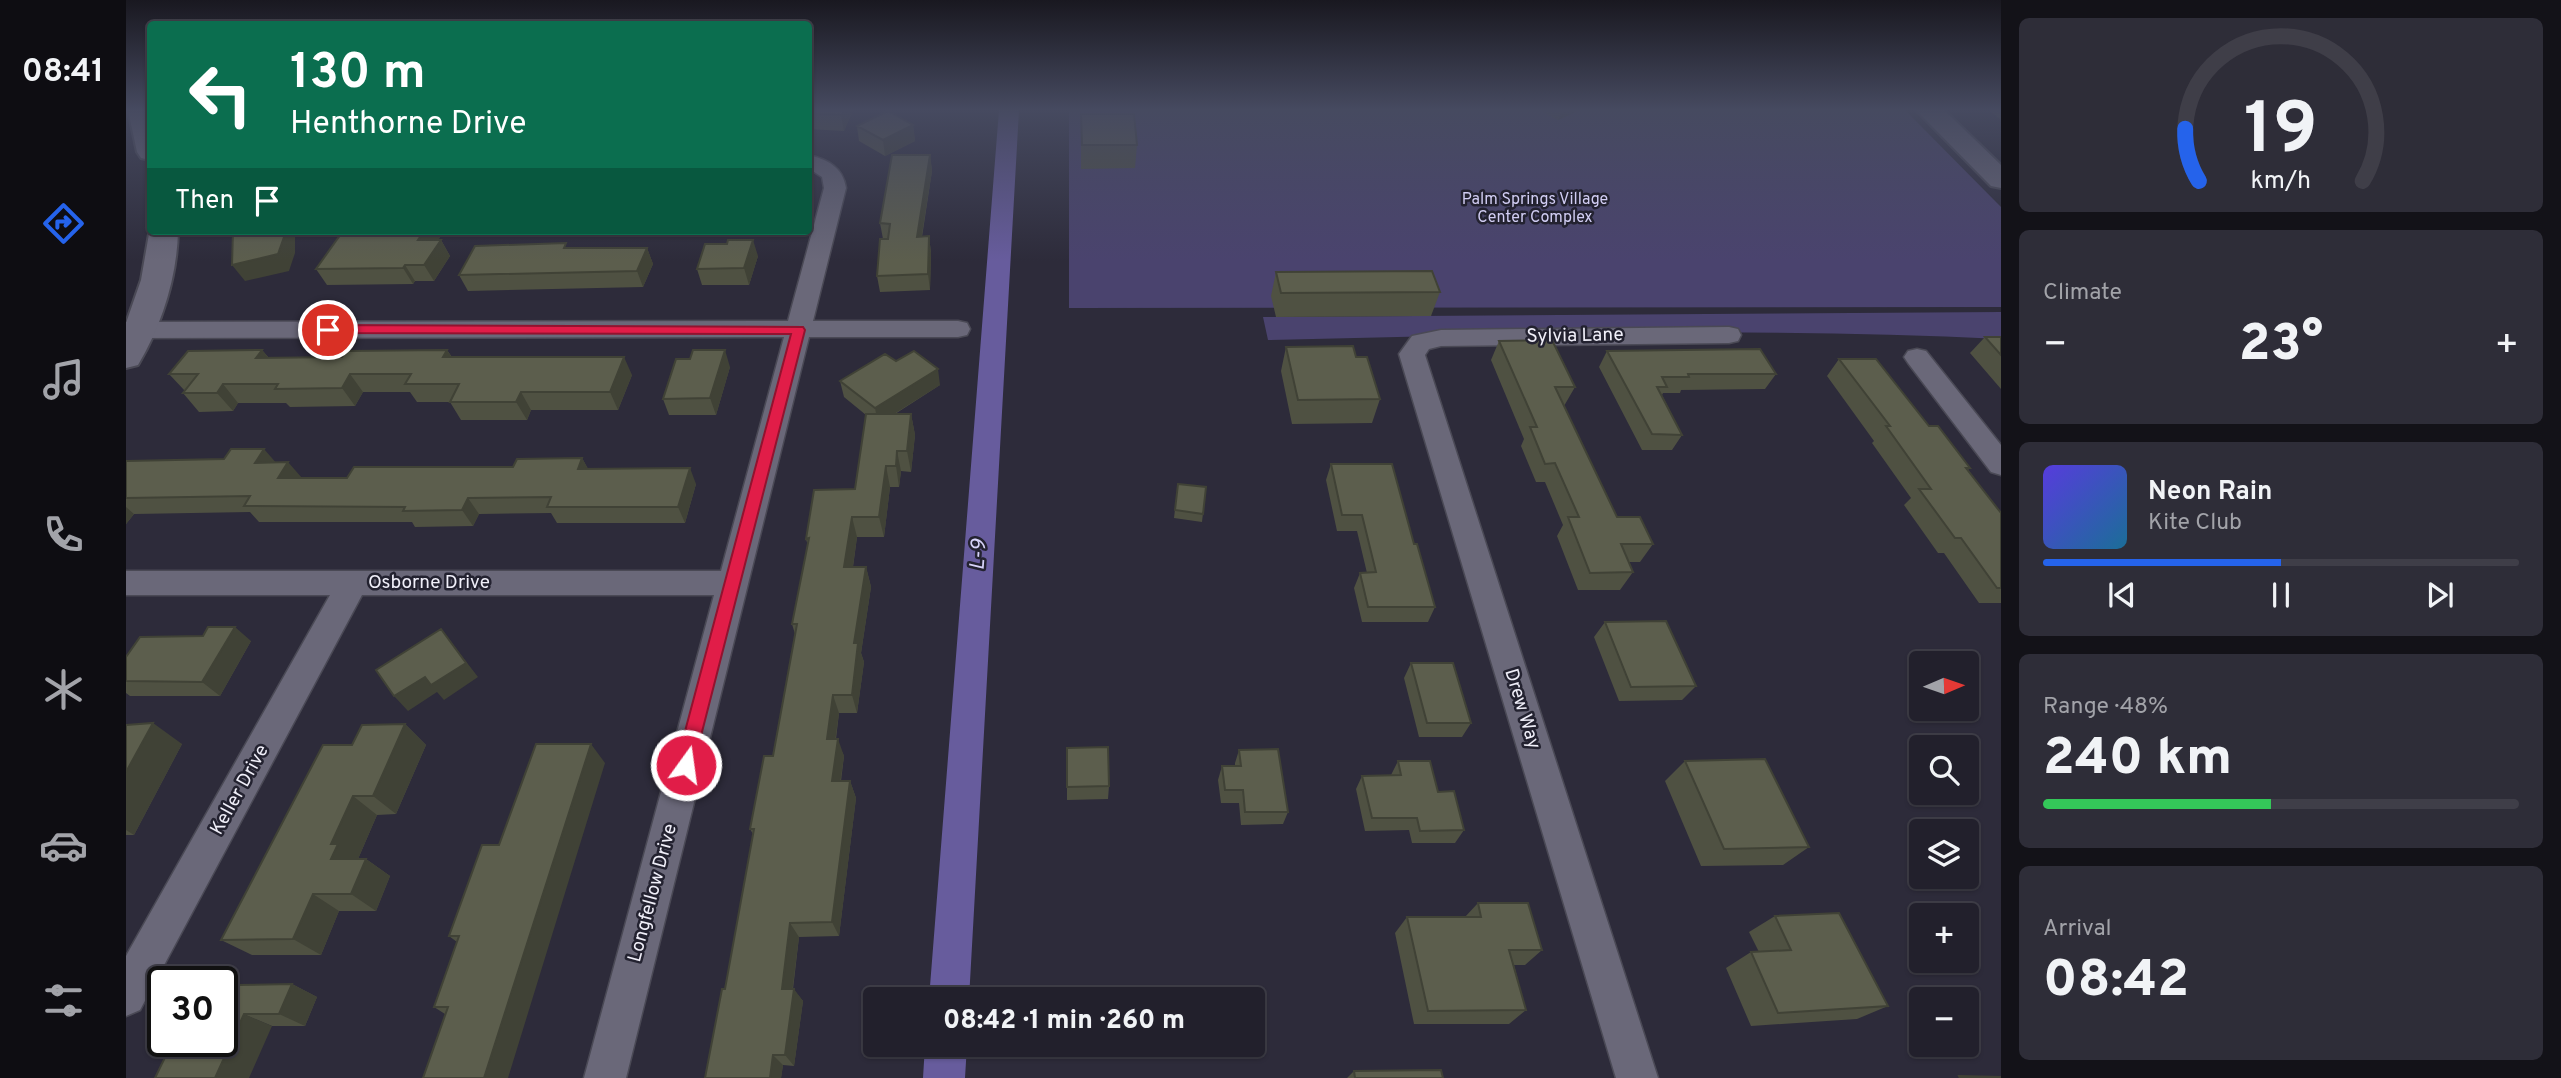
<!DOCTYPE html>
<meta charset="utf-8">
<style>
body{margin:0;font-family:Overpass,sans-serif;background:#2e2d38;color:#f1f3f6;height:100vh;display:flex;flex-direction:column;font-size:26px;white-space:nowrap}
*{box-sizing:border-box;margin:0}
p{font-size:23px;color:#a2a3a9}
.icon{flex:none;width:38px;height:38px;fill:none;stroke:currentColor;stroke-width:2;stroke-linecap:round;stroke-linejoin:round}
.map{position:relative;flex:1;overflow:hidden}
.panel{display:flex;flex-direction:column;gap:18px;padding:18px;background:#131218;width:560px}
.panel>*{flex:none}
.guide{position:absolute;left:21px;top:21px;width:665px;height:214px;border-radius:7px;box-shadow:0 2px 5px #0004,0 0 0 2px #3f3e48;background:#0b6e4f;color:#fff;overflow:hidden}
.needle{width:46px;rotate:88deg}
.tools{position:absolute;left:1783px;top:651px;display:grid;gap:14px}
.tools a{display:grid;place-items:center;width:70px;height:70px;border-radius:7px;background:#22202c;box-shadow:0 2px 5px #0004,0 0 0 2px #3f3e48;font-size:35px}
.speed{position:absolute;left:21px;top:966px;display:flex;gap:14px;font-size:35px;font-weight:700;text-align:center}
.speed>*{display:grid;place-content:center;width:91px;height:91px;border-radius:50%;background:#22202c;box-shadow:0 2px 5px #0004,0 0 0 2px #3f3e48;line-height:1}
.speed .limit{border:4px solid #111;border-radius:10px;background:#fff;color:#111}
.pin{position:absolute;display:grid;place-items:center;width:60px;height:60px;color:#fff;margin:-30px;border:4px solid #fff;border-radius:50%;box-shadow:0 2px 7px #0007}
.me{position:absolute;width:77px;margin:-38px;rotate:14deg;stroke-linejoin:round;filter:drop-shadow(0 0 5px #0008)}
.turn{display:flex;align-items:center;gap:24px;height:147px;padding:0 28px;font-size:32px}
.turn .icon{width:91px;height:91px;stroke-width:2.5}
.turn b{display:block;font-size:49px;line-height:60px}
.then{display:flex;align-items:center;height:66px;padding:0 28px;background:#0003;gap:14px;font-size:26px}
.big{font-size:52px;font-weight:800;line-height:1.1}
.panel .tile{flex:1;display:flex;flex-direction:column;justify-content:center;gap:10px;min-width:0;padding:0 24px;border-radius:10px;background:#2e2d38}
.panel .dial{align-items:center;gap:0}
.dial svg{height:182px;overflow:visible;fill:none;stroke:#3f3e48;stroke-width:7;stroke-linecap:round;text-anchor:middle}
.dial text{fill:#f1f3f6;stroke:none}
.song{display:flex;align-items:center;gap:21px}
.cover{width:84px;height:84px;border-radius:10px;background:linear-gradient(135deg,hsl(250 70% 55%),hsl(200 70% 35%))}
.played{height:7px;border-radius:4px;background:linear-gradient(90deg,#2563eb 50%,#3f3e48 50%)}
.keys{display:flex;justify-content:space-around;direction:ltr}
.heat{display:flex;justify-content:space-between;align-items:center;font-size:38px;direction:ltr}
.charge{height:10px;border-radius:5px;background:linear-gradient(90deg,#34c759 48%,#3f3e48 0)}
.trip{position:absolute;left:737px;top:987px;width:402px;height:70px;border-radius:7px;background:#22202c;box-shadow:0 2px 5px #0004,0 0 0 2px #3f3e48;font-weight:800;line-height:70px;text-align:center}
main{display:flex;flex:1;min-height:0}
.tabs{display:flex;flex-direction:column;width:126px;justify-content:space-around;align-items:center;background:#0e0d12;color:#a2a3a9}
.tabs .icon{width:49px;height:49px}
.tabs .on{color:#2563eb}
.tabs b{font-size:32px;color:#f1f3f6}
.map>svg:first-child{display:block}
.green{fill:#4a436e}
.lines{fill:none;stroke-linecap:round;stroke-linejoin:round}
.canal{fill:#675c9d;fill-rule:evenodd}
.street-casing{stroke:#4a4955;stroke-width:3}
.secondary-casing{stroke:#4a4955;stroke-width:4}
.street{fill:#6a6879;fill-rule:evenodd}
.secondary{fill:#6a6879;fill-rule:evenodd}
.wall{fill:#4f5142}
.shaded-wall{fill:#404236}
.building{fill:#5c5e4d;stroke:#404236;stroke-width:2}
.route{fill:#e11d48;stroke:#92132f;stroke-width:2}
.labels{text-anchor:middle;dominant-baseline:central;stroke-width:5;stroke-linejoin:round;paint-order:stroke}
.far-park-label{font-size:16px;fill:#d1cdf3;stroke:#232230}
.street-label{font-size:19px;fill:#f0eff9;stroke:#232230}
.water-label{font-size:21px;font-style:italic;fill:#d7d3f9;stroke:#232230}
</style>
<main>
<nav class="tabs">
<b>08:41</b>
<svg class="icon on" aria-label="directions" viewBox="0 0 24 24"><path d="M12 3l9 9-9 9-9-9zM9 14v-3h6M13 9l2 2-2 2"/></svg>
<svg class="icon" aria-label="music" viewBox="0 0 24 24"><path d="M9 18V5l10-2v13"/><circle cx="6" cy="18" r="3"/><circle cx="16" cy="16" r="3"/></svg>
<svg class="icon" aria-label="phone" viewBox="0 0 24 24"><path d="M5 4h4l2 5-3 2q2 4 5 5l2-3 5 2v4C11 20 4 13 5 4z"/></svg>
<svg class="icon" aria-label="climate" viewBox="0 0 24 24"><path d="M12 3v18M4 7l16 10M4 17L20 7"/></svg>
<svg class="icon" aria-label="car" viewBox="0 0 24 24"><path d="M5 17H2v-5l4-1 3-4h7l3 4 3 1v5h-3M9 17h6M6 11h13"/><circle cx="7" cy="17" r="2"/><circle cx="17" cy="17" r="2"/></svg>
<svg class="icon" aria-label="filters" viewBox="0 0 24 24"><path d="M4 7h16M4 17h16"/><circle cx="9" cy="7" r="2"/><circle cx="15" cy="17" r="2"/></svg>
</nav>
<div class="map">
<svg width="1875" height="1078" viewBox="0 0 1875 1078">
<rect width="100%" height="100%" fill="#2d2b3a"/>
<!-- green -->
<path class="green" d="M943 110H1779L1875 207V307L943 308Z
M1875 312V339C1630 327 1387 334 1142 340L1137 317Z"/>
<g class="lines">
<!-- canal -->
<path class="canal" d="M873 110H893L843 999H803Z
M799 1045H841L839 1078H797Z"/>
<defs>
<path id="street" d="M682 155C701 159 717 167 720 188L687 321H832L841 323 844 329 841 335 832 337H683L500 1078H458L588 595H236L14 1010 0 1016V956L204 595H0V571H595L658 337 0 338V322L662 321 698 188 696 177 682 168Z
M1603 327 1612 329 1615 335 1612 341 1603 343 1315 346 1303 349 1299 355 1532 1078H1490L1273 354 1286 336 1315 330Z
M1791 349 1800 351 1875 445V475L1865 472 1782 363 1778 357 1782 351Z"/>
<path id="secondary" d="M2 110H24V160L15 158 11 152Z
M1790 110H1818L1875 165V188L1865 186Z
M24 228V231H52C51 277 36 325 12 365L0 368V323L15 280Z"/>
</defs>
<!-- street casing -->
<use href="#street" class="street-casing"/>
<!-- secondary casing -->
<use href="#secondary" class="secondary-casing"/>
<!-- street -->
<use href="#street" class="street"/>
<!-- secondary -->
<use href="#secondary" class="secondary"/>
</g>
<!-- wall -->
<path class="wall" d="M682 110H727L718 131 682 129Z
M1413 110H1454L1432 120Z
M1863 110H1875V120Z
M955 114 1011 145 1009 168 955 169Z
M787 125 789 141 759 156 733 141 731 126Z
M804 155 806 171 796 237 803 236 805 253 804 290 754 292 751 276 757 239 754 223Z
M217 231H318L312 240H315L324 256 308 281H289L287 284 201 285 190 269Z
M443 248H521L527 264 517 287 342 291 333 275Z
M632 256 623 285H576L571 269Z
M1150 272 1314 292 1305 316 1150 317 1145 296Z
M1859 337H1875V389L1844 353Z
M1373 341 1449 387 1438 406 1491 517 1527 544 1514 562H1503L1507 572 1494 590H1452L1431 536 1437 525 1419 482H1410L1395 446 1398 439 1365 360Z
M1160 347 1230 357 1254 399 1246 423 1166 424 1155 371Z
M136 350 143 358 216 357 321 350 326 357 506 375 492 410H405L401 420H335L324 402H291L284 392H237L229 406 164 407 160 403H112L107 411 73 412 57 393 59 391 43 374Z
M1481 351 1650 374 1639 389 1555 390 1554 393H1537L1536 395 1556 435 1546 450H1516L1473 367Z
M564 359 604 367 590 415H543L537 399Z
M1713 359 1803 426 1844 468 1842 470 1875 513V603H1853L1818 553H1812L1778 505 1785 498 1746 443 1748 441 1701 376Z
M770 361 814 385 769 414H785L789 435 785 472 775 471 773 487H764L758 537H731L727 567H740L745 587 735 653 738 662 731 713H713L710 739 718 756 715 781H724L730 798 713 936 673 937 667 989 677 1001 668 1066 657 1065 655 1078H579L599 989 627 834 624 829 647 756 669 634 666 624 682 546 680 539 729 489 740 415 718 397 714 381Z
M456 458 462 469 570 484 559 523H431L425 513 353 514 347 526 289 527 286 522H133L124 512 8 514 0 524V461L150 462 176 478H221L387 467Z
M1205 464 1288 544 1309 607 1302 622H1236L1228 588 1234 573H1241L1231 531H1211L1200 480Z
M1052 484 1080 487 1076 522 1048 518Z
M1479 622 1570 686 1556 700 1493 701 1468 637Z
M125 641 94 696H4L0 693V657Z
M1285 663 1345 723 1336 737H1293L1278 678Z
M279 724 300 745 270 814 251 815 232 859H240L264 876 250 911H213L195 955H126L95 940Z
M0 725 56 744 8 835H0Z
M941 748 983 786 982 799 941 800Z
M1113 750 1162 812 1157 824 1115 825 1113 803H1095L1092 780 1096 766H1109V763Z
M1272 761 1312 792 1338 830 1329 843H1286L1283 830 1239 831 1230 789 1236 776 1265 775Z
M1559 761 1683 847 1657 865 1575 866 1539 781Z
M479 763 319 1014 308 1007 331 942 323 936 373 845Z
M1352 903 1416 950 1399 965H1388L1400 1010 1383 1024H1288L1269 933 1281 917H1339Z
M1649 916 1762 1006 1731 1019 1625 1026 1600 968 1625 952H1633L1623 932Z
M166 984 191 997 179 1026H146L100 1007Z
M1228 1071 1317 1078H1221Z"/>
<!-- shaded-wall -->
<path class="shaded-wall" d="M718 110H727L718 131 715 115Z
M1436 110H1454L1432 120Z
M787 125 789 141 759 156 757 140Z
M804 155 806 171 793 253 791 237Z
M158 231H169V253L163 271 119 281 106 265Z
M298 231H318L302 256 292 240Z
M803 236 805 253 804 290 802 274Z
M315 240 324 256 308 281 298 265Z
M627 240 632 256 623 285 618 268Z
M521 248 527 264 517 287 511 271Z
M279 265 289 281 287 284 277 268Z
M136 350 151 368 130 358Z
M321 350 333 368 317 357Z
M599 350 604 367 590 415 584 398Z
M498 357 506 375 492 410 484 392Z
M812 369 814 385 752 424 749 408Z
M224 374 237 392 229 406 216 388Z
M97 384 112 403 107 411 91 393Z
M395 392 405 410 401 420 390 402Z
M785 414 789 435 785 472 781 451Z
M138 449 152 465 129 463Z
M771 451 775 471 773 487 770 466Z
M456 458 465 474 452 469Z
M162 462 176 478H152Z
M760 466 764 487 758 537 753 517Z
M564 468 570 484 559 523 552 507Z
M342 498 353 514 347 526 336 510Z
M0 507 8 514 0 524Z
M726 517 731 537 724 587 718 567Z
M740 567 745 587 735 653 738 662 731 713 726 695 728 643Z
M109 627 125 641 94 696 76 682Z
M315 629 352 677 318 700 311 692 282 711 268 696 299 677Z
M707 695 713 713 707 756 701 739Z
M27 723 56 744 8 835 0 830V772Z
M279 724 300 745 270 814 247 796Z
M712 739 718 756 712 798 706 781Z
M465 744 479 763 382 1078H358Z
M724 781 730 798 713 936 706 922Z
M227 796 251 815 232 859H205V844Z
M240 859 264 876 250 911 225 894Z
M187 894 213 911 195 955 167 939Z
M664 923 673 937 665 1001 656 989Z
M166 984 191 997 179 1026 153 1014Z
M668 989 677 1001 668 1066 659 1055Z
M118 1014 146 1026 123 1078H89Z
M647 1055 657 1065 655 1078H644Z"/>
<!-- building -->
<path class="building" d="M682 110H718L715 115 682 113Z
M762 111 787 125 757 140 731 126Z
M955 114H1008L1011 145H956Z
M766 155H804L791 237 803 236 802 274 751 276 754 239H762L764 224 754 223Z
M107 231H158V237L152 254 106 265Z
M217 231H298L292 240H315L298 265H279L277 268 190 269Z
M602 240H627L618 268 571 269 579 244H601Z
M440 243 438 248H521L511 271 333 275 349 246Z
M1306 271 1314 292 1155 293 1150 272Z
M1859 337H1875V355Z
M1426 340 1449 387H1429L1491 517H1514L1527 544H1495L1507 572 1464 573 1442 517H1453L1429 463 1419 464 1404 427H1411L1373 341Z
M1227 346 1230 357H1241L1254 399 1172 400 1160 347Z
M1634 349 1650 374H1562L1563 377H1536L1541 387H1531L1556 435 1526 434 1481 351Z
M136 350 130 358 216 357 220 351 321 350 317 357H498L484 392H395L390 402H324L333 384H279L285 374H224L216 388 149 389 152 384H97L91 393H57L72 374H43L62 351Z
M567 350H599L584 398 537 399 550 359H564Z
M788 351 812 369 749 408 714 381 759 354 770 361Z
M1713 359H1750L1803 426H1812L1844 468H1840L1875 513V588H1871L1835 538H1829L1793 489H1805L1760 426H1764Z
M740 414H785L781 451H771L770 466H760L753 517H726L718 567H740L728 643H732L726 695H707L701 739H712L706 781H724L706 922 664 923 656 989H668L659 1055H647L644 1078H579L596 989H599L628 829H624L638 756H647L671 624H666L683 538 680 539 688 490 729 489Z
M105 449H138L129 463 162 462 152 478H221L228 467H387L391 459 456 458 452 469 564 468 552 507H421L425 497 342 498 336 510 277 511 279 507 118 506 124 496 0 498V461L98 459Z
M1205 464H1266L1288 544H1291L1309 607H1242L1234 573 1250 572 1236 515H1216Z
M1052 484 1080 487 1077 514 1049 510Z
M1540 621 1570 686 1505 687 1479 622Z
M82 627H109L76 682 0 681V657L14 637 77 636Z
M315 629 340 663 305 685 299 677 268 696 250 670Z
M1285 663H1327L1345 723H1301Z
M27 723 0 772V725Z
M279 724 247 796H227L205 844H212L205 859H240L225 894H187L167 939 95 940 197 745H226L236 725Z
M410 744H465L358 1078H297L322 1007H308L333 936H323L356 845H373Z
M982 747 983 786 941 787V748Z
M1152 749 1162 812H1119L1117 790H1099L1096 766H1115L1113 750Z
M1639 759 1683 847 1598 849 1559 761Z
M1272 761H1304L1312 792 1328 791 1338 830 1294 831 1291 818H1246L1236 776 1275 775Z
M1352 903H1402L1416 950H1383L1400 1010 1302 1011 1281 917H1355Z
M1713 913 1762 1006 1652 1013 1625 952 1665 950 1649 916Z
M166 984 153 1014H118L89 1078H29L47 1041H96V1007H100L111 985Z
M1315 1070 1317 1078H1229L1228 1071Z
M1833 1076 1875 1077V1078H1834Z"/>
<!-- sky -->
<linearGradient id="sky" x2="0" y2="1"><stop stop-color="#191820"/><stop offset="0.42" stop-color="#464a60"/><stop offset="1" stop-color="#464a60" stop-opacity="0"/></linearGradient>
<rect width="1875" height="261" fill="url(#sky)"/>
<!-- route -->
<path class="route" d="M202 325 677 327 679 330 566 771 560 774 553 771 550 765 665 334 198 333V327Z"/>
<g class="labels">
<!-- far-park labels -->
<g class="far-park-label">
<text x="1409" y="200">Palm Springs Village<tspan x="1409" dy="18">Center Complex</tspan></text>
</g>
<!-- street labels -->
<g class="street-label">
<text transform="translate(1449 336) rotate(-1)">Sylvia Lane</text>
<text x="303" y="583">Osborne Drive</text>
<text transform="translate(1396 709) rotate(73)">Drew Way</text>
<text transform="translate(114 790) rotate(-61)">Keller Drive</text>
<text transform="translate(527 893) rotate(-75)">Longfellow Drive</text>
</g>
<!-- water labels -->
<g class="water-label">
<text transform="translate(853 555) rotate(-86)">L-9</text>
</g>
</g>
</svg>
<div class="tools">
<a><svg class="needle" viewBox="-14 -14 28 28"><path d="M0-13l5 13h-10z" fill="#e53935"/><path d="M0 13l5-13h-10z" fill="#a2a3a9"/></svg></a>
<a><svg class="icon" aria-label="search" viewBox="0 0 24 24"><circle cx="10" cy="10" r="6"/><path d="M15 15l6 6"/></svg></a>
<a><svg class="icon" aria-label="layers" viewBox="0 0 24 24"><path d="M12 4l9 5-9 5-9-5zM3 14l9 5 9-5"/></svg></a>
<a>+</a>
<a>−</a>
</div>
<div class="speed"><div class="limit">30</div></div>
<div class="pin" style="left:202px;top:330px;background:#d93025"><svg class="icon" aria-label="arrive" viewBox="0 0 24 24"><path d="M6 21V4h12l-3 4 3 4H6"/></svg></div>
<svg class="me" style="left:560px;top:765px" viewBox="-20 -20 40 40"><circle r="17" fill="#e11d48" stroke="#fff" stroke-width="3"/><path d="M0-11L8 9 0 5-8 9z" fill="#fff"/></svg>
<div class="trip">08:42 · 1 min · 260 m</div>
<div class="guide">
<div class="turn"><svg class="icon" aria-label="left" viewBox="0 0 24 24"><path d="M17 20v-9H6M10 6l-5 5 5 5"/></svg><div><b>130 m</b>Henthorne Drive</div></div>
<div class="then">Then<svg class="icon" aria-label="arrive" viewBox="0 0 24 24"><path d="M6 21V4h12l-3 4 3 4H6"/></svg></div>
</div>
</div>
<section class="panel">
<div class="tile dial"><svg viewBox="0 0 100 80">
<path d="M14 69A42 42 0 1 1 86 69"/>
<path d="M14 69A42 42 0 0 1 8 46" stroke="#2563eb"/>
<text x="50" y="56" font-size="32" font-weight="700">19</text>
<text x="50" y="72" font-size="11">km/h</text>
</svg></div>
<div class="tile"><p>Climate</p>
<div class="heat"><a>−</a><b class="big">23°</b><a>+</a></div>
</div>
<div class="tile">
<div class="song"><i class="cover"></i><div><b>Neon Rain</b><p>Kite Club</p></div></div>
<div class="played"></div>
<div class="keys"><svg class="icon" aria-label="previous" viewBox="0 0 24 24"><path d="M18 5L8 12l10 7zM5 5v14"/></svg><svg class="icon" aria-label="pause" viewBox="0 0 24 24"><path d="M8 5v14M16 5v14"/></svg><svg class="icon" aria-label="next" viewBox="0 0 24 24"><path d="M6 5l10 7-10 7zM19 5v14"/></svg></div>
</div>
<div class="tile"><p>Range · 48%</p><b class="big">240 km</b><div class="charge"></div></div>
<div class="tile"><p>Arrival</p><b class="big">08:42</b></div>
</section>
</main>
